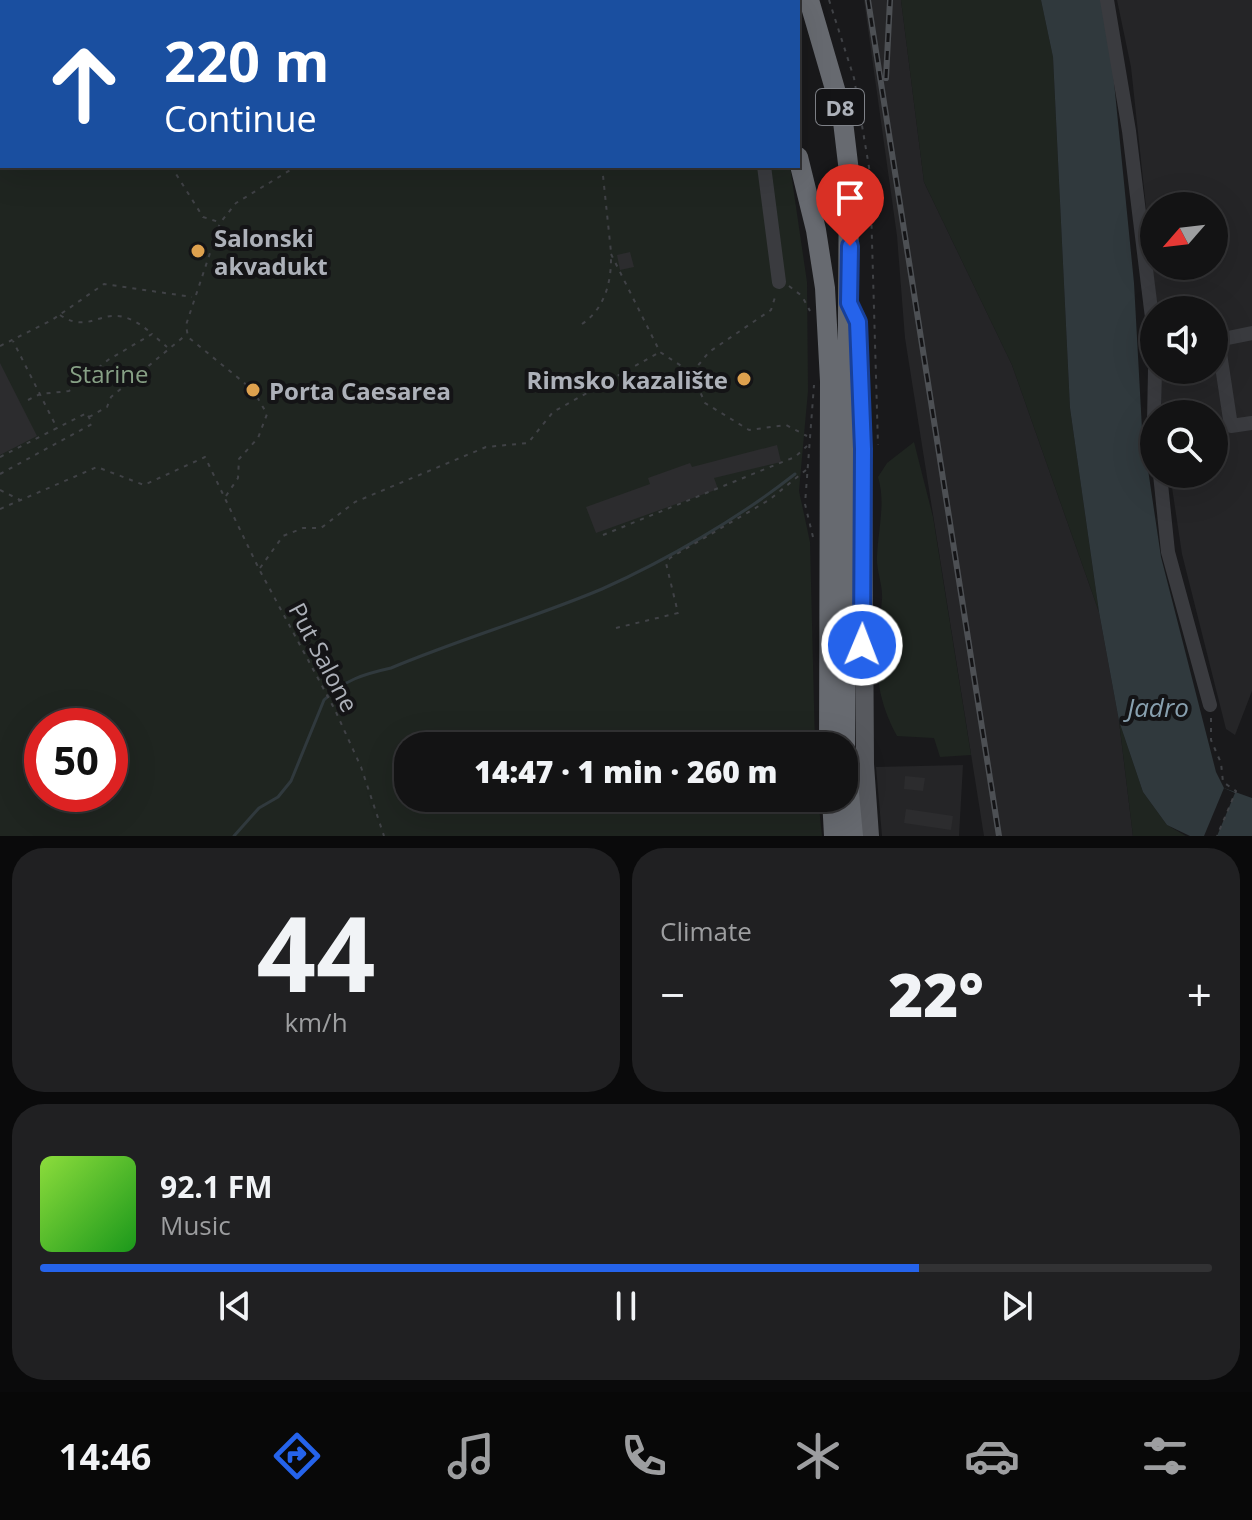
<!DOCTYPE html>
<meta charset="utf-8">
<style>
body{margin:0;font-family:"Open Sans",sans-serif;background:#202022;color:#f1f3f6;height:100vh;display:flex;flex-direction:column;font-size:30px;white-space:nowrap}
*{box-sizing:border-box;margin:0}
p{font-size:26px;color:#9d9ea0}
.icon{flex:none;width:44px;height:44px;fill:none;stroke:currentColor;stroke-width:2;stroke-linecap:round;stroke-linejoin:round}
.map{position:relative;height:836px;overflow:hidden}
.drawer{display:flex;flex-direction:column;gap:12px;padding:12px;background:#0a0a0b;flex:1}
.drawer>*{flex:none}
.guide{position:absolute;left:0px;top:0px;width:800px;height:168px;box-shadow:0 8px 32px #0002,0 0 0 2px #323234;background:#1a4fa0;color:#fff;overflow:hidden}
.needle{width:52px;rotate:242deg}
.buttons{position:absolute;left:1140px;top:192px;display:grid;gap:16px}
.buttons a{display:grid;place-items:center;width:88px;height:88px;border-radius:50%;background:#131314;box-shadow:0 8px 32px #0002,0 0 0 2px #323234;font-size:40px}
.speed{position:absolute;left:24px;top:708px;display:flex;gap:16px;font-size:40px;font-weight:700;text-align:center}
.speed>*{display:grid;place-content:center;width:104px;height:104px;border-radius:50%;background:#131314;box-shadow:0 8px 32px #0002,0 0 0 2px #323234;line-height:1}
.speed .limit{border:12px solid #d22;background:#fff;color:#111}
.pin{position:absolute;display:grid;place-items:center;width:68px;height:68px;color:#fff;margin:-82px -34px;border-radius:50% 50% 50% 0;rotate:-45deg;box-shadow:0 0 8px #0007}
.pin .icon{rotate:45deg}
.me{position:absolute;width:88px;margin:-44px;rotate:1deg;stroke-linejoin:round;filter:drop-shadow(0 0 6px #0008)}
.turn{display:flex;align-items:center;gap:28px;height:168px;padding:0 32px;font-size:36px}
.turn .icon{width:104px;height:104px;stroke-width:2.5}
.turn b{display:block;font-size:56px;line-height:68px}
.big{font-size:60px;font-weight:800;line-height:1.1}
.drawer .card{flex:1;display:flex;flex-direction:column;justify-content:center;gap:12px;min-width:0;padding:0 28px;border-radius:32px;background:#202022}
.drawer .dial{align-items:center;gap:0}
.dial b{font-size:104px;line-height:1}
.song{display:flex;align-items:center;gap:24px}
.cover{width:96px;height:96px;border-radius:12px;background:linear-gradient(135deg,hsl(90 70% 55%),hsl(120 70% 35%))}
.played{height:8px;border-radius:4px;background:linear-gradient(90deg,#2563eb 75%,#323234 75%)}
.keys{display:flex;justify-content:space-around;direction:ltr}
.heat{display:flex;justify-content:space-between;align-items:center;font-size:44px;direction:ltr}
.drawer .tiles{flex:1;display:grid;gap:12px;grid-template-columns:1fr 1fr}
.card:last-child{grid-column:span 2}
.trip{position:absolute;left:394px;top:732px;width:464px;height:80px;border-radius:32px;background:#131314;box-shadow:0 8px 32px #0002,0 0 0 2px #323234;font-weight:800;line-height:80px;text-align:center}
.tab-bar{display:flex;height:128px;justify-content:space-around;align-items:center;background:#080808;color:#9d9ea0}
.tab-bar .icon{width:56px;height:56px}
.tab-bar .selected{color:#2563eb}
.tab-bar b{font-size:36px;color:#f1f3f6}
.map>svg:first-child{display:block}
.built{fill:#252527;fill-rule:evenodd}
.green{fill:#1f2520;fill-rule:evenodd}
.water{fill:#30393d}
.pier{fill:#19191b}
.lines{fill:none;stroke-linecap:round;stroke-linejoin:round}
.stream{stroke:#30393d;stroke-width:3}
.building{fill:#2c2c2e}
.path{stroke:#404246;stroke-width:2;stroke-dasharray:4 6;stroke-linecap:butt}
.minor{stroke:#3a3b3f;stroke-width:14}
.major{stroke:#57595e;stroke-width:18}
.highway{stroke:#676a70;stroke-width:20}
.rail-casing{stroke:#4d5054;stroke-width:6}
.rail{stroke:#141416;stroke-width:3;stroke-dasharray:9;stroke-linecap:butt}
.route-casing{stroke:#184099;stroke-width:20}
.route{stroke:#2563eb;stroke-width:14}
.poi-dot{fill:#dea14e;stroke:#141416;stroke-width:3}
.labels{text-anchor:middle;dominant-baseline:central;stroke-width:8;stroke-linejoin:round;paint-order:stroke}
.shield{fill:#141416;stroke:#7f8288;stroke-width:2}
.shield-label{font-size:22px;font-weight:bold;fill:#adb1b9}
.poi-label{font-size:24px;font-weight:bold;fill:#adb1b9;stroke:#141416;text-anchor:start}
.park-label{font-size:24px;fill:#87a186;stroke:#141416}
.street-label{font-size:24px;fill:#adb1b9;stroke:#141416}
.water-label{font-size:26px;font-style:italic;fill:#88a0af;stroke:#141416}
</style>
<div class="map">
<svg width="1252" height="836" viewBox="0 0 1252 836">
<rect width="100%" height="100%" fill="#19191b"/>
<!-- built -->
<path class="built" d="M864 0H901L924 182 1012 365 1099 612 1119 721 1133 836H984L905 338 897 236Z
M1117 0H1252V691L1235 735 1226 729 1182 554 1170 474H1214V414H1162L1161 370H1214V310H1157L1131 67ZM1154 206H1214V266H1154Z
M963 765 959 836H882L876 767Z"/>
<!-- green -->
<path class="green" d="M0 0H707L2 2V166H790L807 282 808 391 799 491 810 542 815 746H408V798H818L822 836H0ZM42 726H110V794H42Z
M901 0H1041L1053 57 1070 408 1099 612 1012 365 924 182Z
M914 442 933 517 971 755 940 757 934 738 897 736C870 686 877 652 882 599 883 585 876 570 877 556 878 530 886 503 878 477L887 463Z
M1119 721 1143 792 1167 825 1186 836H1133Z"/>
<!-- water -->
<path class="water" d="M1041 0H1101L1113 72 1134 283 1142 429 1161 557 1216 772 1224 788 1252 798V836H1190L1167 825 1143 792 1119 721 1099 612 1070 408 1053 57Z"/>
<!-- pier -->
<path class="pier" d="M1224 788 1235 793 1217 836H1204Z"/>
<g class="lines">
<!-- stream -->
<path class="stream" d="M234 836 259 808 278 797 291 781 324 700C344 680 364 674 391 668 460 639 533 618 602 589 667 560 739 518 795 474"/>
</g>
<!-- building -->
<path class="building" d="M630 252 634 267 620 270 617 255Z
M0 363 37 436 0 455Z
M777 445 781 462 714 478 718 489 596 533 586 507 650 484 648 478 690 463 692 467Z
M905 776 925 778 923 791 904 789Z
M906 809 953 816 951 830 904 823Z"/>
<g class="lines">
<!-- path -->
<path class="path" d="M114 0 115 2
M829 0 854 78 870 173 878 445
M78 2 84 0
M682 2 685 0
M0 19H2
M171 166 203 217 219 222
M602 166 611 252
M611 254 660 352 692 373 705 403 749 430 786 425 807 436
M789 286 802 296 810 311
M60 315C96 339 105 293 151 333
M582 324C604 309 611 284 611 259
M0 346 52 320 104 284 192 297
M692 373 709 352 771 310 776 294
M28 400 40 394 69 391 108 360 152 334 167 347
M89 417 107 407 111 397 187 334
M0 457 57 428 13 341
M0 474 92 424 87 413 57 428
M0 490 20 500
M226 496 238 478 239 459 258 438 267 414 253 390 188 337 186 325 220 223 236 203 297 166
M0 509 97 467 144 485 205 457 259 569 335 710 361 767 384 836
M603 535 775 465 795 457 807 446
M813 537 805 504 814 385
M260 568 283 536 303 528H321L355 502 486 447 528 443 553 412 660 352
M616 628 678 613 666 563 670 558 769 500 806 470
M1211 718V740L1221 763 1223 782 1236 791 1217 836"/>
<!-- minor -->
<path class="minor" d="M712 0 713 2
M1107 0 1129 131 1154 334
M764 166 779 282
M1252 333 1218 340 1231 426 1252 423
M1154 421 1155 370
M1160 474 1168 552 1210 705"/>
<!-- major -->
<path class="major" d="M849 303 858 322 863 449 865 764 870 836"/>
<!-- highway -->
<path class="highway" d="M730 0 731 2
M809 0 842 113 849 172 845 750 853 836
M798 157 816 230 825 288 830 381 829 746
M832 798 834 836"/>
<defs>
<path id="rail" d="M868 0 999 836
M886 78 890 0"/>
</defs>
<!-- rail casing -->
<use href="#rail" class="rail-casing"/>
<!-- rail -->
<use href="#rail" class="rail"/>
</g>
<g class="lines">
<defs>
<path id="route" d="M850 246 849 303 858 322 863 449 862 645"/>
</defs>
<!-- route casing -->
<use href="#route" class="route-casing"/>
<!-- route -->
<use href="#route" class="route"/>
</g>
<!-- markers -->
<g class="poi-dot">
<circle cx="198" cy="251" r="8"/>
<circle cx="744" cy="379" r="8"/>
<circle cx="253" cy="390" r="8"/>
</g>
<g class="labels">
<!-- shield labels -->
<rect class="shield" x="816" y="89" width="48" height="36" rx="6"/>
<g class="shield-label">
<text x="840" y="107">D8</text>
</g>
<!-- poi labels -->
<g class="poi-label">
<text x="214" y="237">Salonski<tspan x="214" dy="28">akvadukt</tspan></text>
<text x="728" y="379" text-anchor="end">Rimsko kazalište</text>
<text x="269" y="390">Porta Caesarea</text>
</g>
<!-- park labels -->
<g class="park-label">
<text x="109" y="373">Starine</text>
</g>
<!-- street labels -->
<g class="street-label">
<text transform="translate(324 657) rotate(62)">Put Salone</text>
</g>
<!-- water labels -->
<g class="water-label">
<text x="1158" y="707">Jadro</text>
</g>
</g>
</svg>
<div class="buttons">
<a><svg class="needle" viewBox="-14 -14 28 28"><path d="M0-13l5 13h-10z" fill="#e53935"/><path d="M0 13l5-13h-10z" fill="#9d9ea0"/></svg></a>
<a><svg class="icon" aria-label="sound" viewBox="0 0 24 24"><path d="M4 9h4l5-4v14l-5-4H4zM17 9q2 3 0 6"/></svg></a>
<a><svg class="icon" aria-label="search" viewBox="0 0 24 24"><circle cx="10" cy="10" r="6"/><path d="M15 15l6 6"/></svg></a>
</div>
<div class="speed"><div class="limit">50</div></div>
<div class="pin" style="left:850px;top:246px;background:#d93025"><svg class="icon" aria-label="arrive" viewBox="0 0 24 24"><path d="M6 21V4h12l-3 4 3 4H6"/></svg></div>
<svg class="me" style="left:862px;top:645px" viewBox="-20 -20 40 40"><circle r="17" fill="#2563eb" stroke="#fff" stroke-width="3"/><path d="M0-11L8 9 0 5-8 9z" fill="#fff"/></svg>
<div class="trip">14:47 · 1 min · 260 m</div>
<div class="guide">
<div class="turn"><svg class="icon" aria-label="ahead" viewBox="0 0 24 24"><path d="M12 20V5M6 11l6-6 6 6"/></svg><div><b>220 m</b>Continue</div></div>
</div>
</div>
<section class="drawer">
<div class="tiles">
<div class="card dial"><b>44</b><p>km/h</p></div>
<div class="card"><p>Climate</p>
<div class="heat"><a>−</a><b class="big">22°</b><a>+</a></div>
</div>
<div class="card">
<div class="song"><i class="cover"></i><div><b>92.1 FM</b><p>Music</p></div></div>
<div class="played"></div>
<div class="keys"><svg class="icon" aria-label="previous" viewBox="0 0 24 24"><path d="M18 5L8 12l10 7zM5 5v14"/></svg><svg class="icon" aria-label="pause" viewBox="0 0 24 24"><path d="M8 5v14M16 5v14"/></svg><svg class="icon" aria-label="next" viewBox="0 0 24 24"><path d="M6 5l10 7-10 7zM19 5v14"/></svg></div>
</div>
</div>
</section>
<nav class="tab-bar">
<b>14:46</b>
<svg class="icon selected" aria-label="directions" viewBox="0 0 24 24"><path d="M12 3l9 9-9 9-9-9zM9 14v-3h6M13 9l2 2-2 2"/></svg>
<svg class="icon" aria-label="music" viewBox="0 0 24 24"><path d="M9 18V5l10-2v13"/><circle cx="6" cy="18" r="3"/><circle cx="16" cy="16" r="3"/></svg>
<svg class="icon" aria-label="phone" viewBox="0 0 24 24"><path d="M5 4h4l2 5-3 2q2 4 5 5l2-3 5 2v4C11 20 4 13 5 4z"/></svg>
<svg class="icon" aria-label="climate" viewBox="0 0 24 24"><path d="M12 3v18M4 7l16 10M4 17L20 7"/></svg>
<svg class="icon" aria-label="car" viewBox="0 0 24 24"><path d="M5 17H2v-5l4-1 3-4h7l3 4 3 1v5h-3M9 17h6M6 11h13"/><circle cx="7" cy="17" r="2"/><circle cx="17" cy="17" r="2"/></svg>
<svg class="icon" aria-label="filters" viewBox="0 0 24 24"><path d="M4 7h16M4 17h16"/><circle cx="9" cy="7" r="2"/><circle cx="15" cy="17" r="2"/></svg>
</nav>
